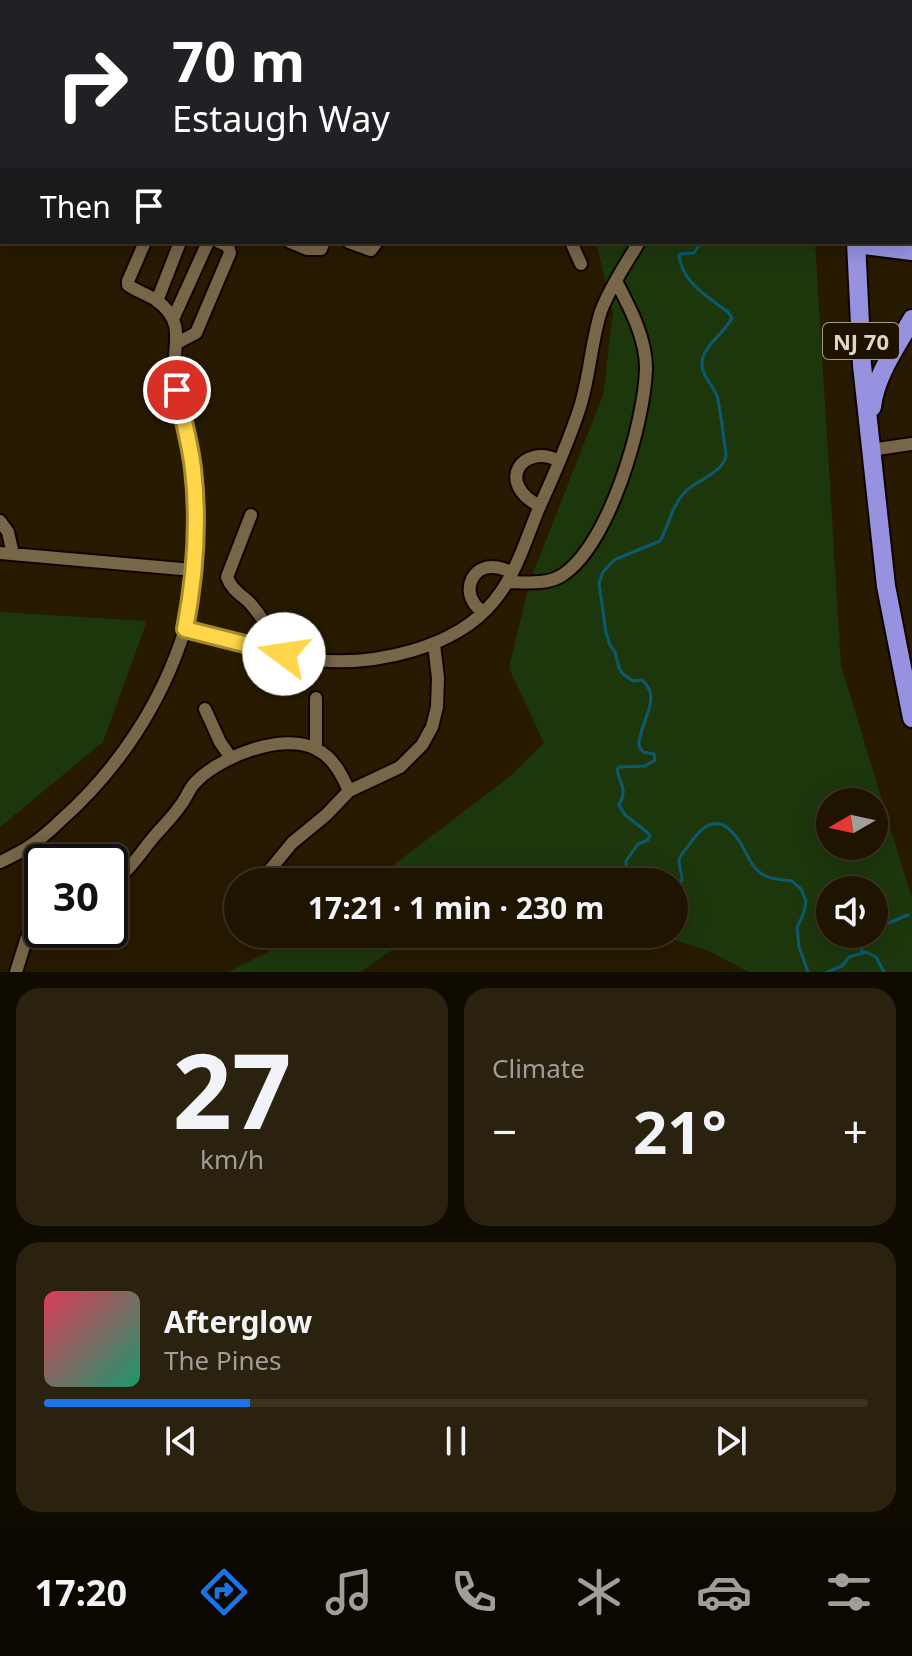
<!DOCTYPE html>
<meta charset="utf-8">
<style>
body{margin:0;font-family:"Noto Sans",sans-serif;background:#2b210f;color:#f1f3f6;height:100vh;display:flex;flex-direction:column;font-size:30px;white-space:nowrap}
*{box-sizing:border-box;margin:0}
p{font-size:26px;color:#a19e99}
.icon{flex:none;width:44px;height:44px;fill:none;stroke:currentColor;stroke-width:2;stroke-linecap:round;stroke-linejoin:round}
.map{position:relative;height:972px;overflow:hidden}
.sheet{display:flex;flex-direction:column;gap:16px;padding:16px;background:#100b00;flex:1}
.sheet>*{flex:none}
.top-card{position:absolute;left:0px;top:0px;width:912px;height:244px;box-shadow:0 4px 20px #0003,0 0 0 2px #3c3322;background:#202124;color:#fff;overflow:hidden}
.needle{width:52px;rotate:261deg}
.controls{position:absolute;left:816px;top:788px;display:grid;gap:16px}
.controls a{display:grid;place-items:center;width:72px;height:72px;border-radius:50%;background:#1e1400;box-shadow:0 4px 20px #0003,0 0 0 2px #3c3322;font-size:40px}
.speed{position:absolute;left:24px;top:844px;display:flex;gap:16px;font-size:40px;font-weight:700;text-align:center}
.speed>*{display:grid;place-content:center;width:104px;height:104px;border-radius:50%;background:#1e1400;box-shadow:0 4px 20px #0003,0 0 0 2px #3c3322;line-height:1}
.speed .limit{border:4px solid #111;border-radius:12px;background:#fff;color:#111}
.pin{position:absolute;display:grid;place-items:center;width:68px;height:68px;color:#fff;margin:-34px;border:4px solid #fff;border-radius:50%;box-shadow:0 2px 8px #0007}
.me{position:absolute;width:88px;margin:-44px;rotate:284deg;stroke-linejoin:round;filter:drop-shadow(0 0 6px #0008)}
.turn{display:flex;align-items:center;gap:28px;height:168px;padding:0 40px;font-size:36px}
.turn .icon{width:104px;height:104px;stroke-width:2.5}
.turn b{display:block;font-size:56px;line-height:68px}
.then{display:flex;align-items:center;height:76px;padding:0 40px;background:#0003;gap:16px;font-size:30px}
.big{font-size:60px;font-weight:700;line-height:1.1}
.sheet .widget{flex:1;display:flex;flex-direction:column;justify-content:center;gap:12px;min-width:0;padding:0 28px;border-radius:24px;background:#2b210f}
.sheet .dial{align-items:center;gap:0}
.dial b{font-size:104px;line-height:1}
.song{display:flex;align-items:center;gap:24px}
.cover{width:96px;height:96px;border-radius:12px;background:linear-gradient(135deg,hsl(350 70% 55%),hsl(160 70% 35%))}
.played{height:8px;border-radius:4px;background:linear-gradient(90deg,#1a73e8 25%,#3c3322 25%)}
.keys{display:flex;justify-content:space-around;direction:ltr}
.heat{display:flex;justify-content:space-between;align-items:center;font-size:44px;direction:ltr}
.sheet .tiles{flex:1;display:grid;gap:16px;grid-template-columns:1fr 1fr}
.widget:last-child{grid-column:span 2}
.trip{position:absolute;left:224px;top:868px;width:464px;height:80px;border-radius:40px;background:#1e1400;box-shadow:0 4px 20px #0003,0 0 0 2px #3c3322;font-weight:700;line-height:80px;text-align:center}
.tabs{display:flex;height:128px;justify-content:space-around;align-items:center;background:#0c0800;color:#a19e99}
.tabs .icon{width:56px;height:56px}
.tabs .selected{color:#1a73e8}
.tabs b{font-size:36px;color:#f1f3f6}
.map>svg:first-child{display:block}
.green{fill:#1d370d;fill-rule:evenodd}
.lines{fill:none;stroke-linecap:round;stroke-linejoin:round}
.stream{stroke:#0d5970;stroke-width:3}
.minor-casing{stroke:#110400;stroke-width:16}
.highway-casing{stroke:#110400;stroke-width:22}
.minor{stroke:#776648;stroke-width:12}
.highway{stroke:#9692df;stroke-width:18}
.route-casing{stroke:#a68a30;stroke-width:20}
.route{stroke:#ffd54a;stroke-width:14}
.labels{text-anchor:middle;dominant-baseline:central;stroke-width:7;stroke-linejoin:round;paint-order:stroke}
.shield{fill:#1d1100;stroke:#a69b8b;stroke-width:2}
.shield-label{font-size:22px;font-weight:bold;fill:#e0d6c6}
</style>
<div class="map">
<svg width="912" height="972" viewBox="0 0 912 972">
<rect width="100%" height="100%" fill="#281a00"/>
<!-- green -->
<path class="green" d="M131 0H580L584 2H133Z
M596 242H815L841 665 912 899V972H748L709 951 655 934H674V882H544L518 867 495 882H371L508 778 544 743 509 668 530 581 603 395 613 313ZM830 802H874V846H830ZM830 890H874V934H830Z
M0 612 147 621 103 742 0 827Z
M304 934H416L360 972H228Z"/>
<g class="lines">
<!-- stream -->
<path class="stream" d="M508 0 509 2
M272 2 273 0
M638 882 626 871V861L638 844 648 840 650 836 647 832 625 815 619 805C628 789 620 784 617 770L619 767 645 766 655 760 654 754 643 752 639 746C638 723 664 699 642 680L633 681 623 674 619 668 615 652 610 645 606 633 599 583 603 572 614 560 660 541C669 525 672 505 685 492 696 480 722 474 726 456 726 453 719 401 717 396 712 383 698 373 703 357 708 342 725 332 732 318L728 312C708 297 681 282 679 254L694 253 698 247
M674 890 682 880C682 873 679 868 679 861 680 855 685 850 689 845 700 828 716 813 733 833 744 844 747 860 757 870 767 880 779 879 792 881L801 889 806 901 804 912 797 928 799 947 808 972
M874 929 908 915
M861 953 866 934
M827 972 842 966 849 957 866 952 876 957 884 972"/>
<defs>
<path id="minor" d="M787 0 792 1
M839 0 840 2
M910 5H912
M0 36 2 35
M910 46H912
M290 242 307 249H321L324 242
M349 242 371 250 377 242
M571 242 581 264
M157 301 180 242
M174 317 208 242
M177 343 196 333 230 253 228 246 219 242
M870 450 912 444
M540 506C494 483 523 442 559 461
M251 515 227 577C231 589 240 594 249 602 257 611 263 619 268 630L262 649
M0 521 8 532 13 554
M0 553 193 570
M507 582C524 582 546 585 561 576 609 547 645 421 646 368 646 338 630 308 616 281
M483 612C480 609 476 607 474 603 463 587 474 566 493 567 500 567 506 570 512 572
M185 629C227 640 271 656 315 660 374 666 455 649 494 601 516 575 526 539 539 508 554 475 569 441 580 407 590 375 591 342 601 311 610 287 626 264 639 242
M316 698V749
M205 709 220 742 231 758
M28 847 42 866
M0 862C9 858 18 853 27 848 39 840 50 831 60 821 118 770 162 703 185 629 198 585 198 517 193 471 190 439 179 408 174 376 173 345 187 322 156 300 147 294 136 291 128 285V281L145 242
M260 882 292 843 326 815 349 791 400 767 422 745 432 727 437 707 438 678 434 644
M110 883C128 873 139 855 152 839 161 828 172 818 180 806 185 800 188 792 193 785 216 758 283 731 316 749 333 757 342 775 349 791
M16 972 26 940 42 908"/>
<path id="highway" d="M858 2V0
M856 242 862 365 886 586 912 718
M856 244 912 251
M872 407C875 376 897 346 912 319"/>
</defs>
<!-- minor casing -->
<use href="#minor" class="minor-casing"/>
<!-- highway casing -->
<use href="#highway" class="highway-casing"/>
<!-- minor -->
<use href="#minor" class="minor"/>
<!-- highway -->
<use href="#highway" class="highway"/>
</g>
<g class="lines">
<defs>
<path id="route" d="M177 390C182 416 190 442 193 469 199 521 195 577 185 629L284 654"/>
</defs>
<!-- route casing -->
<use href="#route" class="route-casing"/>
<!-- route -->
<use href="#route" class="route"/>
</g>
<g class="labels">
<!-- shield labels -->
<rect class="shield" x="823" y="323" width="76" height="36" rx="6"/>
<g class="shield-label">
<text x="861" y="341">NJ 70</text>
</g>
</g>
</svg>
<div class="controls">
<a><svg class="needle" viewBox="-14 -14 28 28"><path d="M0-13l5 13h-10z" fill="#e53935"/><path d="M0 13l5-13h-10z" fill="#a19e99"/></svg></a>
<a><svg class="icon" aria-label="sound" viewBox="0 0 24 24"><path d="M4 9h4l5-4v14l-5-4H4zM17 9q2 3 0 6"/></svg></a>
</div>
<div class="speed"><div class="limit">30</div></div>
<div class="pin" style="left:177px;top:390px;background:#d93025"><svg class="icon" aria-label="arrive" viewBox="0 0 24 24"><path d="M6 21V4h12l-3 4 3 4H6"/></svg></div>
<svg class="me" style="left:284px;top:654px" viewBox="-20 -20 40 40"><circle r="19" fill="#fff"/><path d="M0-13L10 11 0 6-10 11z" fill="#ffd54a"/></svg>
<div class="trip">17:21 · 1 min · 230 m</div>
<div class="top-card">
<div class="turn"><svg class="icon" aria-label="right" viewBox="0 0 24 24"><path d="M7 20v-9h11M14 6l5 5-5 5"/></svg><div><b>70 m</b>Estaugh Way</div></div>
<div class="then">Then<svg class="icon" aria-label="arrive" viewBox="0 0 24 24"><path d="M6 21V4h12l-3 4 3 4H6"/></svg></div>
</div>
</div>
<section class="sheet">
<div class="tiles">
<div class="widget dial"><b>27</b><p>km/h</p></div>
<div class="widget"><p>Climate</p>
<div class="heat"><a>−</a><b class="big">21°</b><a>+</a></div>
</div>
<div class="widget">
<div class="song"><i class="cover"></i><div><b>Afterglow</b><p>The Pines</p></div></div>
<div class="played"></div>
<div class="keys"><svg class="icon" aria-label="previous" viewBox="0 0 24 24"><path d="M18 5L8 12l10 7zM5 5v14"/></svg><svg class="icon" aria-label="pause" viewBox="0 0 24 24"><path d="M8 5v14M16 5v14"/></svg><svg class="icon" aria-label="next" viewBox="0 0 24 24"><path d="M6 5l10 7-10 7zM19 5v14"/></svg></div>
</div>
</div>
</section>
<nav class="tabs">
<b>17:20</b>
<svg class="icon selected" aria-label="directions" viewBox="0 0 24 24"><path d="M12 3l9 9-9 9-9-9zM9 14v-3h6M13 9l2 2-2 2"/></svg>
<svg class="icon" aria-label="music" viewBox="0 0 24 24"><path d="M9 18V5l10-2v13"/><circle cx="6" cy="18" r="3"/><circle cx="16" cy="16" r="3"/></svg>
<svg class="icon" aria-label="phone" viewBox="0 0 24 24"><path d="M5 4h4l2 5-3 2q2 4 5 5l2-3 5 2v4C11 20 4 13 5 4z"/></svg>
<svg class="icon" aria-label="climate" viewBox="0 0 24 24"><path d="M12 3v18M4 7l16 10M4 17L20 7"/></svg>
<svg class="icon" aria-label="car" viewBox="0 0 24 24"><path d="M5 17H2v-5l4-1 3-4h7l3 4 3 1v5h-3M9 17h6M6 11h13"/><circle cx="7" cy="17" r="2"/><circle cx="17" cy="17" r="2"/></svg>
<svg class="icon" aria-label="filters" viewBox="0 0 24 24"><path d="M4 7h16M4 17h16"/><circle cx="9" cy="7" r="2"/><circle cx="15" cy="17" r="2"/></svg>
</nav>
